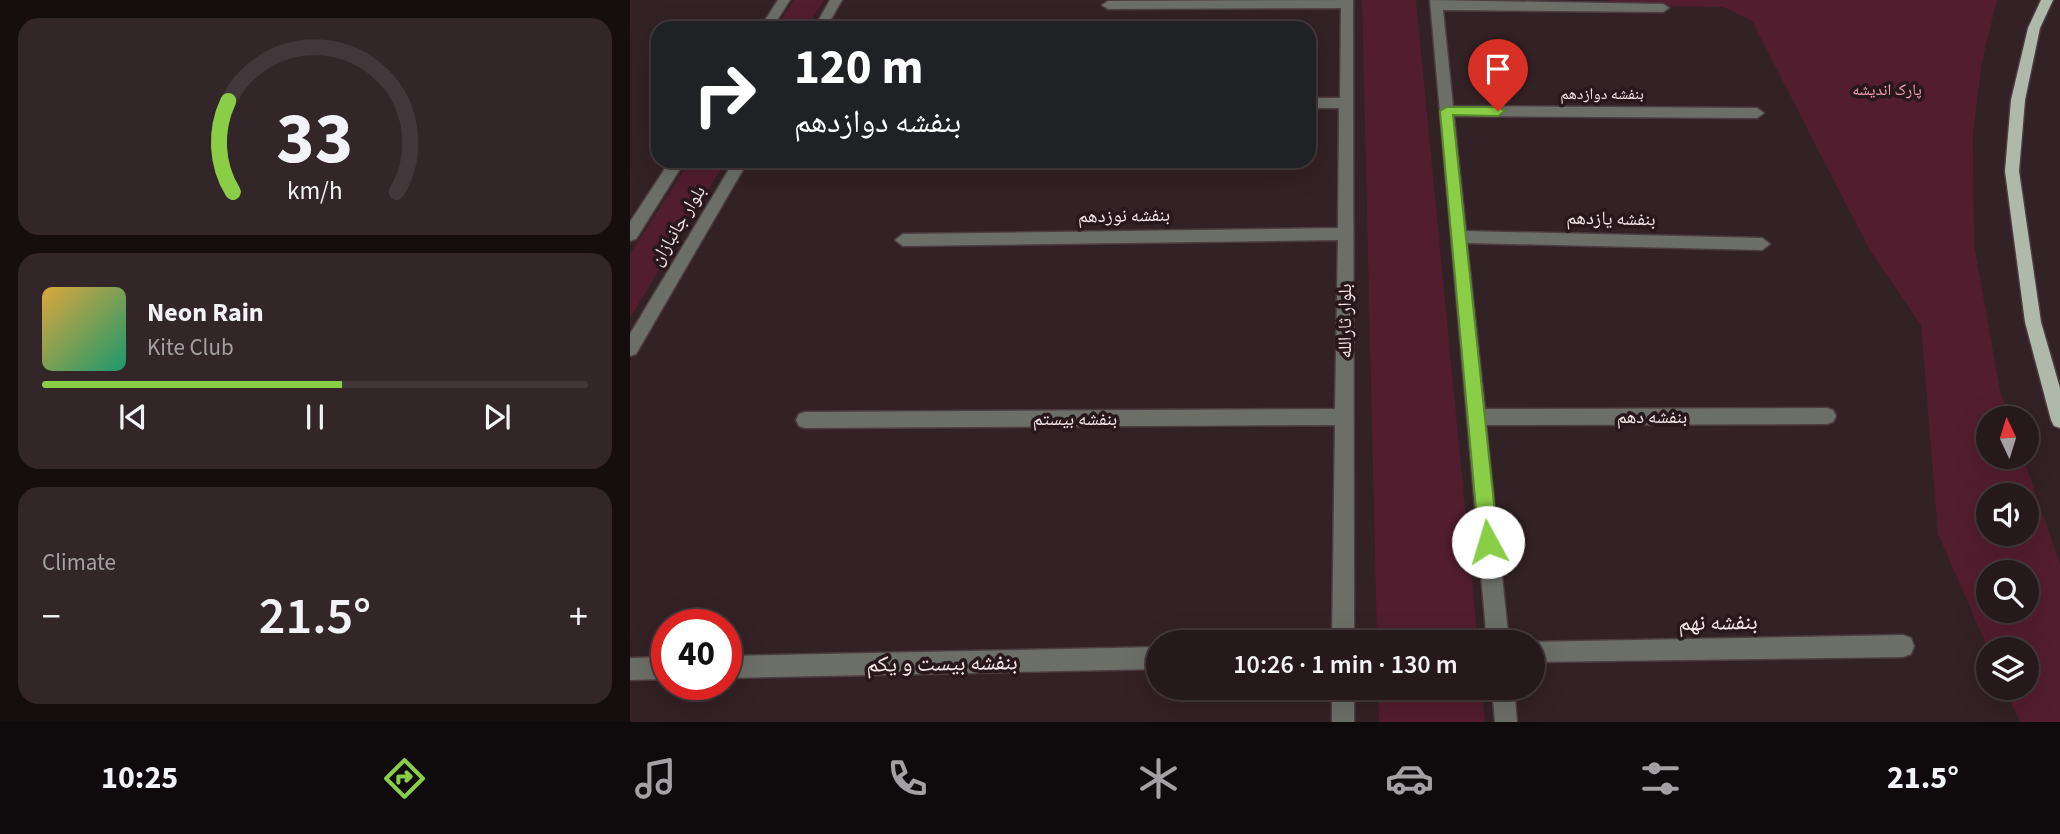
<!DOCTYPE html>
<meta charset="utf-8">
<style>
body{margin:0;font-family:"Source Sans 3","Noto Naskh Arabic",sans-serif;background:#322629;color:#f1f3f6;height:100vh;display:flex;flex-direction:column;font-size:26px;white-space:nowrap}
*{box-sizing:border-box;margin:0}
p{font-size:23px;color:#a4a0a3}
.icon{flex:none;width:38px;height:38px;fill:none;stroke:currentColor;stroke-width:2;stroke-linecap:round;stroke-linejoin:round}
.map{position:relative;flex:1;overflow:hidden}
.panel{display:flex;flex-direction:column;gap:18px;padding:18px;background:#150e0f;width:630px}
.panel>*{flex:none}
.top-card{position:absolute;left:21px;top:21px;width:665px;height:147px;border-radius:21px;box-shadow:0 7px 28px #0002,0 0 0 2px #42383b;background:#202124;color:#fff;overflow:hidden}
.needle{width:46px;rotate:356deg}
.buttons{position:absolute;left:1346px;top:406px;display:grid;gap:14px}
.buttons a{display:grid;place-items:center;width:63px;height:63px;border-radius:50%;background:#26191c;box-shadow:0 7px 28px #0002,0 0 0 2px #42383b;font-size:35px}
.speed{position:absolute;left:21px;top:609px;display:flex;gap:14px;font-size:35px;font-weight:700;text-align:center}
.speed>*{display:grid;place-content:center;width:91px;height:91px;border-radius:50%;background:#26191c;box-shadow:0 7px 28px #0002,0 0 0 2px #42383b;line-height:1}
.speed .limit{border:10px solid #d22;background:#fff;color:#111}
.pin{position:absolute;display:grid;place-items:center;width:60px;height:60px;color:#fff;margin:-72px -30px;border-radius:50% 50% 50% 0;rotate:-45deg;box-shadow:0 0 7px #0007}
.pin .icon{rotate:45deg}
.me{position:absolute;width:77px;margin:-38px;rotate:354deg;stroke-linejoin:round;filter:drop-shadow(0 0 5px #0008)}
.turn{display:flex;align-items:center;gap:24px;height:147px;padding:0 28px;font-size:32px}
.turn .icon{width:91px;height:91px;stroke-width:2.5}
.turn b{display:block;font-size:49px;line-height:60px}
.big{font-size:52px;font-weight:600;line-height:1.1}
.panel .tile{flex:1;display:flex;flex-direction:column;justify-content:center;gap:10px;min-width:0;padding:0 24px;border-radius:21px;background:#322629}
.panel .dial{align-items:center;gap:0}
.dial svg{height:182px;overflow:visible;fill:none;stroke:#42383b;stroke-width:7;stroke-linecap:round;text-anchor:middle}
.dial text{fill:#f1f3f6;stroke:none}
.song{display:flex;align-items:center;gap:21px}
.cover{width:84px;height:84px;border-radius:10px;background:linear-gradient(135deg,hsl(40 70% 55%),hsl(160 70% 35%))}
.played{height:7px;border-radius:4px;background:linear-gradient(90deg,#8ace47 55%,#42383b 55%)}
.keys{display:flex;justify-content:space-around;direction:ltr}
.heat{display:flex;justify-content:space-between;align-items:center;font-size:38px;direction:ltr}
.trip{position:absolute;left:516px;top:630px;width:399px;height:70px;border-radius:35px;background:#26191c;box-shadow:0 7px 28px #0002,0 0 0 2px #42383b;font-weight:600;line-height:70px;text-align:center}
.tabs{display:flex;height:112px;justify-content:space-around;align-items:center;background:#0f0a0b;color:#a4a0a3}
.tabs .icon{width:49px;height:49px}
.tabs .on{color:#8ace47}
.tabs b{font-size:32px;color:#f1f3f6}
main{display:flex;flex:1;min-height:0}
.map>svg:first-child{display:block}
.green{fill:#521d2f;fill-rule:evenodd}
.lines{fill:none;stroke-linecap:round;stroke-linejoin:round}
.minor-casing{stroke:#4d3d40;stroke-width:3}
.major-casing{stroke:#4d3d40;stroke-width:3}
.minor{fill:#6b6f68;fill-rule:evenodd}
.major{fill:#afb9a9;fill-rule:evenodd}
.route{fill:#8ace47;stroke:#5a862e;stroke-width:2}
.labels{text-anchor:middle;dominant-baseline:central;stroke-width:7;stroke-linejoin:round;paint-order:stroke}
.far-park-label{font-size:16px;fill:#fba0ba;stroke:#28171c}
.far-street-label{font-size:16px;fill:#f2e6e8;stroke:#28171c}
.street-label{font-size:19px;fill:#f2e6e8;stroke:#28171c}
.near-street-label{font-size:23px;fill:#f2e6e8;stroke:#28171c}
</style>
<main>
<section class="panel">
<div class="tile dial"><svg viewBox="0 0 100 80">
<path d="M14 69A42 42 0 1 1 86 69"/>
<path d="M14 69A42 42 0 0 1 12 29" stroke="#8ace47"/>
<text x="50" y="56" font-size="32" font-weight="700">33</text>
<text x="50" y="72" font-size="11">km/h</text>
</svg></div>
<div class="tile">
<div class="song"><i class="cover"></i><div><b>Neon Rain</b><p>Kite Club</p></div></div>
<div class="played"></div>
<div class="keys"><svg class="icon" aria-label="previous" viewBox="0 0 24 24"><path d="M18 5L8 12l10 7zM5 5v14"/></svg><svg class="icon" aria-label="pause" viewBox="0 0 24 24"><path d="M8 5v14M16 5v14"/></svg><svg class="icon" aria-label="next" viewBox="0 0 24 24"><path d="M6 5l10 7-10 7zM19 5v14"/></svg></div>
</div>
<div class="tile"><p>Climate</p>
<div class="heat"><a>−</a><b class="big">21.5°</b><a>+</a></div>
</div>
</section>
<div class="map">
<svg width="1430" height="722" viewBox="0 0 1430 722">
<rect width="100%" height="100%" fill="#322125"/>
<!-- green -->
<path class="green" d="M164 0H194L177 28H146Z
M732 0H786L848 642H747Z
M979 0H1367L1352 62 1343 134 1344 244 1370 391 1380 418H1358V457H1393L1430 564V722H1390L1375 688H1396V649H1358L1308 534 1291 325 1239 249 1122 21 1093 7 981 5ZM1358 495H1396V534H1358ZM1358 572H1396V611H1358Z
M60 161H96L0 318V254Z
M748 688H852L855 722H749Z"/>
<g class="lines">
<defs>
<path id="minor" d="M148 0H160L142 28H130Z
M200 0H212L196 28H184Z
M723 0 724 642H702L705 425 175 428 169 426 166 420 169 414 175 412 705 409 708 240 273 246 265 240 273 234 708 228 709 108H679V98H710L711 8 478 9 472 5 478 1Z
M800 0 1033 4 1039 8 1033 12 813 10 823 106 1127 108 1134 113 1127 118 824 116 836 231 1132 238 1140 244 1132 250 837 243 855 409 1197 408 1203 410 1206 416 1203 422 1197 424 856 425 879 642H857Z
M40 161H55L6 239 0 241V222Z
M104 161H118L6 354 0 356V334Z
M1273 635 1281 638 1284 646 1281 654 1273 657 903 662V642H898Z
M528 647V669L96 678V656Z
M37 657V679L0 680V658Z
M702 688H724V722H702Z
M862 688H884L887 722H865Z"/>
<path id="major" d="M1411 0H1423L1410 28 1395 100 1389 171 1411 322 1430 388V428L1424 426 1421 420 1395 322 1375 171 1381 100 1398 28Z"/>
</defs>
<!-- minor casing -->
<use href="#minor" class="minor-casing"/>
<!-- major casing -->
<use href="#major" class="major-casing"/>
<!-- minor -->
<use href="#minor" class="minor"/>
<!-- major -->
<use href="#major" class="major"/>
</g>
<!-- route -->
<path class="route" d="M817 107H868L875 111 868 116 823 115 868 542 865 548 858 551 852 548 849 542 810 111Z"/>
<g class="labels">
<!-- far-park labels -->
<g class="far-park-label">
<text x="1257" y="90">پارک اندیشه</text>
</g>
<!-- far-street labels -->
<g class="far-street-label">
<text x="972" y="94">بنفشه دوازدهم</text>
</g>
<!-- street labels -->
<g class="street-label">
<text transform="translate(494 216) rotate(-1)">بنفشه نوزدهم</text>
<text transform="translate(981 219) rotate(1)">بنفشه یازدهم</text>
<text transform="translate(48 226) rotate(-59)">بلوار جانبازان</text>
<text transform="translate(715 321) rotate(-90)">بلوار ثارالله</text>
<text x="1022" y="417">بنفشه دهم</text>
<text x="445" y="419">بنفشه بیستم</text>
</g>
<!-- near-street labels -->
<g class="near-street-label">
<text transform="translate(1088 622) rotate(-1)">بنفشه نهم</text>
<text transform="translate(312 663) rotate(-1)">بنفشه بیست و یکم</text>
</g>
</g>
</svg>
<div class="buttons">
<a><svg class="needle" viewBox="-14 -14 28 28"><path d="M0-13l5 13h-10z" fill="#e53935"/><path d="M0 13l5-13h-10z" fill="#a4a0a3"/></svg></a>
<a><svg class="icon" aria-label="sound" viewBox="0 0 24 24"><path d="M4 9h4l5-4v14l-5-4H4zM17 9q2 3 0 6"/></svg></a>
<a><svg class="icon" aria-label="search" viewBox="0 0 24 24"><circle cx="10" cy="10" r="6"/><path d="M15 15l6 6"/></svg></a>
<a><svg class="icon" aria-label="layers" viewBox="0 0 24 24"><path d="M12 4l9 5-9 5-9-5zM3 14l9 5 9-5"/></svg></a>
</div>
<div class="speed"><div class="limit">40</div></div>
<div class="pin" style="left:868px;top:111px;background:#d93025"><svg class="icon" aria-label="arrive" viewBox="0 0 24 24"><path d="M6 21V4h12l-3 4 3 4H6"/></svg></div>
<svg class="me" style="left:858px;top:542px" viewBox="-20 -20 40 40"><circle r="19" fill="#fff"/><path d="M0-13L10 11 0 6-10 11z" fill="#8ace47"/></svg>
<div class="trip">10:26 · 1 min · 130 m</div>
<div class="top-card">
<div class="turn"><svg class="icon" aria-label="right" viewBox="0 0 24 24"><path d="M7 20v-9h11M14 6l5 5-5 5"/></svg><div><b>120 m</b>بنفشه دوازدهم</div></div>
</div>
</div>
</main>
<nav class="tabs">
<b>10:25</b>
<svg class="icon on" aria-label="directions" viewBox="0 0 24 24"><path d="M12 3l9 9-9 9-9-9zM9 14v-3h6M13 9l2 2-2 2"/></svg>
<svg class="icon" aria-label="music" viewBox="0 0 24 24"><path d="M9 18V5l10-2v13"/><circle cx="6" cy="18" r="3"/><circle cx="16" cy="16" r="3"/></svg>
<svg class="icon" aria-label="phone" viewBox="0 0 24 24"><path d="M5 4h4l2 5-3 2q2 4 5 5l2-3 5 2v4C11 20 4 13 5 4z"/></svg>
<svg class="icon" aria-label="climate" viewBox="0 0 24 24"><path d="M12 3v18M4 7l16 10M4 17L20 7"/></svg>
<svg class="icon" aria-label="car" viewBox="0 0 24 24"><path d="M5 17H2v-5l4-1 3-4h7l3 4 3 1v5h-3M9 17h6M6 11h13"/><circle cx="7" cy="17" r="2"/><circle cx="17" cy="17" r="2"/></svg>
<svg class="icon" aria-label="filters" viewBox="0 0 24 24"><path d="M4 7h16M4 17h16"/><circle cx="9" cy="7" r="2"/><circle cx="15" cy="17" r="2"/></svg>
<b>21.5°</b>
</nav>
